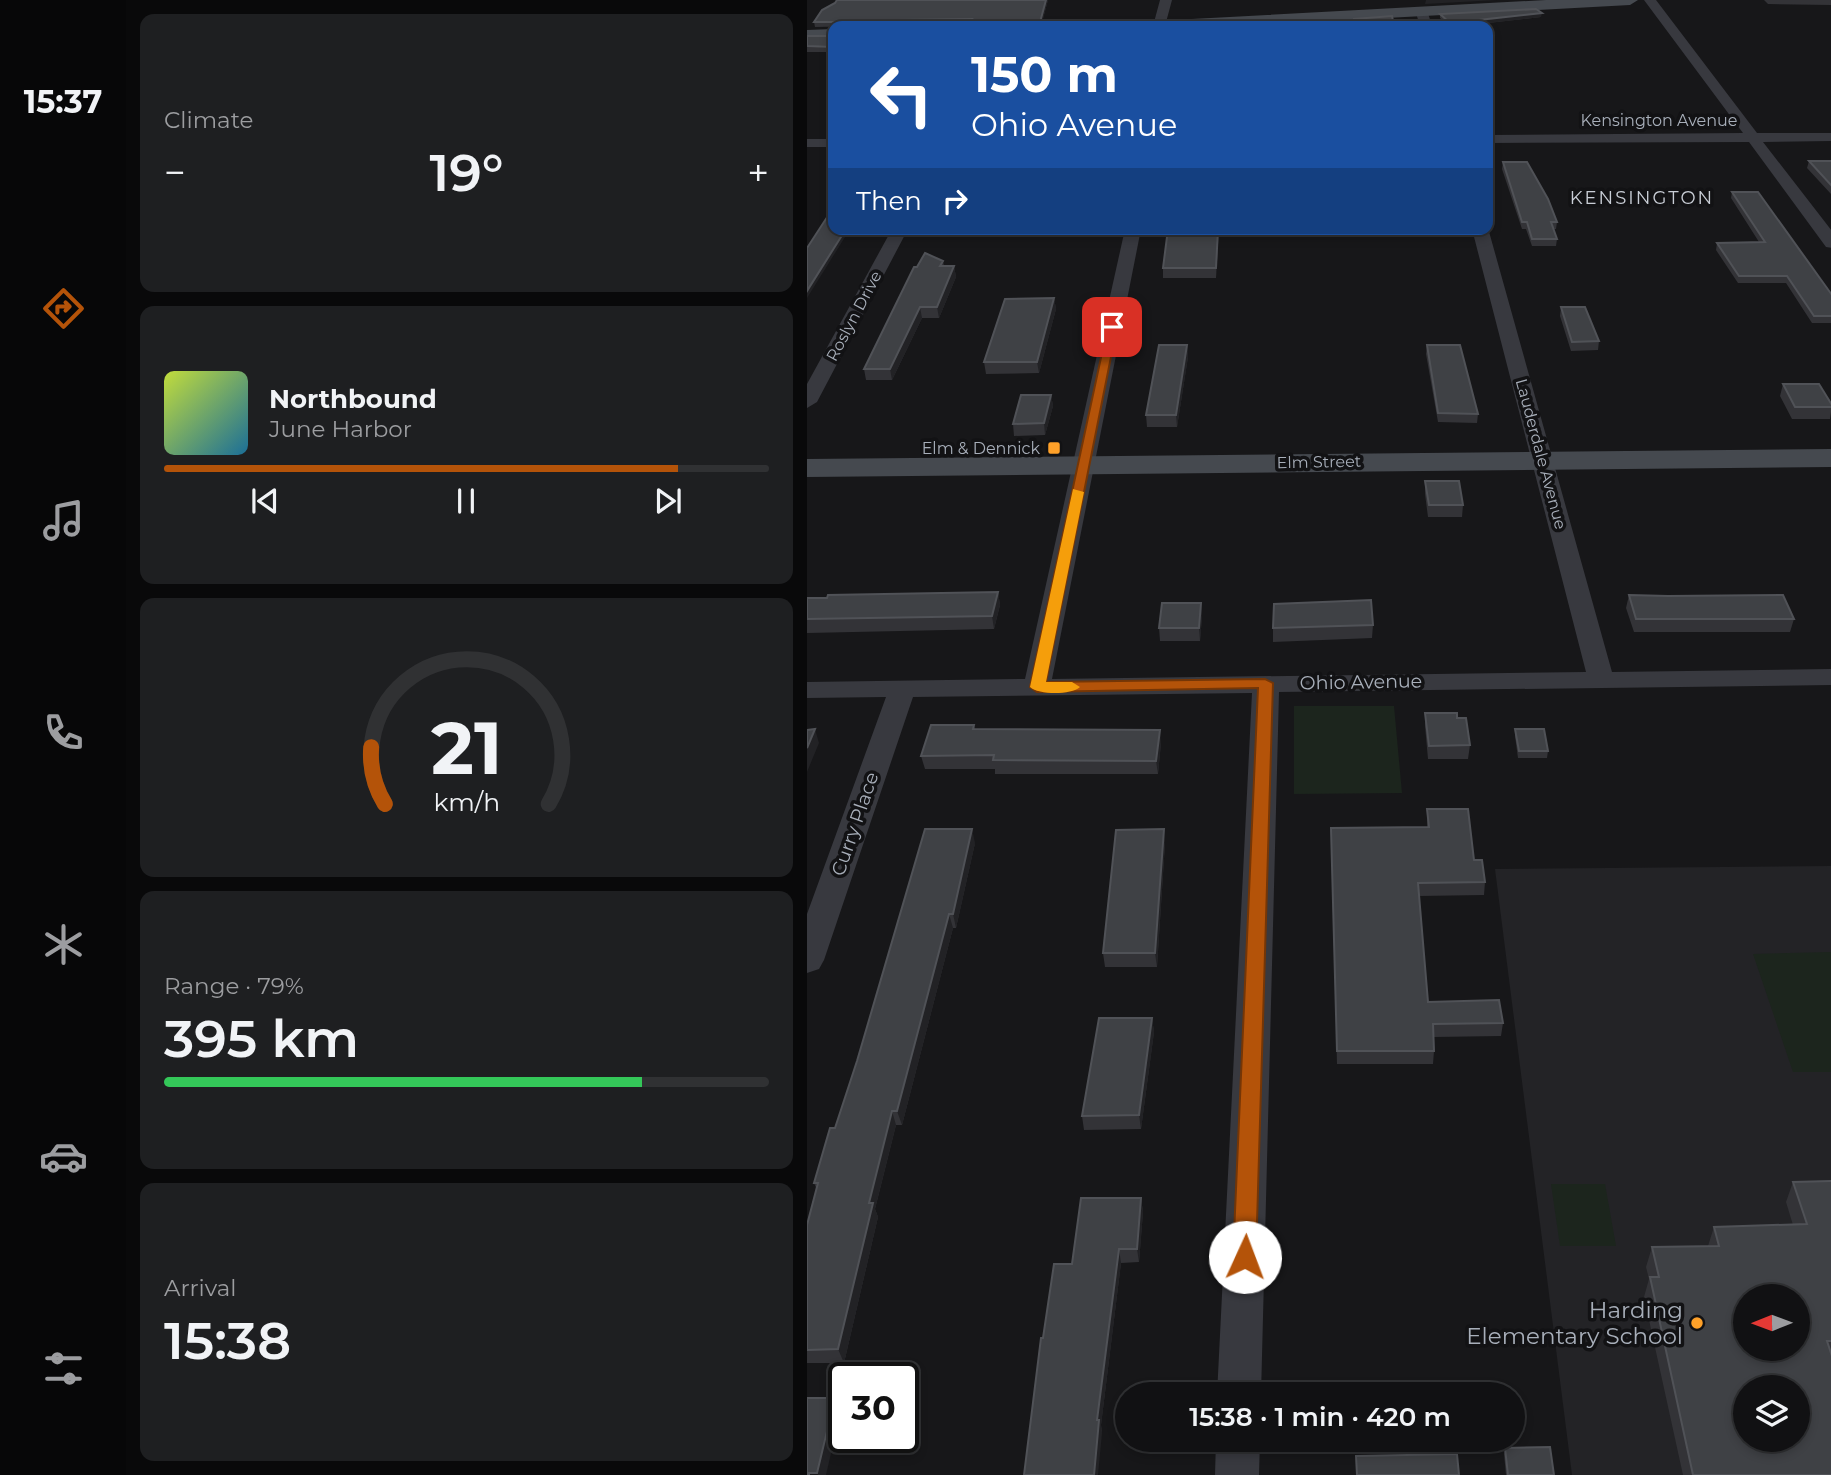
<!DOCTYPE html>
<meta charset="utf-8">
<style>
body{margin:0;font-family:Montserrat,sans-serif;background:#1e1f21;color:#f1f3f6;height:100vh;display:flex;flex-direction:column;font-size:26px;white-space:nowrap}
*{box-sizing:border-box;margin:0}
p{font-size:23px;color:#9c9da0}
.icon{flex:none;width:38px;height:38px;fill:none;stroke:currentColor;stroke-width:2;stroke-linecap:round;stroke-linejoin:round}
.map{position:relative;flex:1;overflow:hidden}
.side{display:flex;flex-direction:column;gap:14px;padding:14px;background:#09090a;width:681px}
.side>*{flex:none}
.top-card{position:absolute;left:21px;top:21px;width:665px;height:214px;border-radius:14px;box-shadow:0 4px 10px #0003,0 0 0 2px #303133;background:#1a4fa0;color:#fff;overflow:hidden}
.needle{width:46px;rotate:269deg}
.controls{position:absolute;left:926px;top:1284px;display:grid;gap:14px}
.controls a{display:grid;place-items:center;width:77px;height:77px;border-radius:50%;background:#111113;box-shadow:0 4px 10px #0003,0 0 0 2px #303133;font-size:35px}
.speed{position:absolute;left:21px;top:1362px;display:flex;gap:14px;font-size:35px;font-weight:700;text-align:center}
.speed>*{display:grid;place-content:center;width:91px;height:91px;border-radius:50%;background:#111113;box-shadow:0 4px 10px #0003,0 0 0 2px #303133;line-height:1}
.speed .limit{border:4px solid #111;border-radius:10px;background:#fff;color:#111}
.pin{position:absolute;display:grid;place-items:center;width:60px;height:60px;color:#fff;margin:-30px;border-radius:14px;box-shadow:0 4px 10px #0006}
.me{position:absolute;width:77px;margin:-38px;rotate:2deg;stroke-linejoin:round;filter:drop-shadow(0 0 5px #0008)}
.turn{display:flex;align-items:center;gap:24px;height:147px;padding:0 28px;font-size:32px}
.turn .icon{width:91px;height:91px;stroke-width:2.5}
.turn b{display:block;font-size:49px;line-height:60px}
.then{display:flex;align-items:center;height:66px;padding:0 28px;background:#0003;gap:14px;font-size:26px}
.big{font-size:52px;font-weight:600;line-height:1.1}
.side .card{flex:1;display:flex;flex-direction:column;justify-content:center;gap:10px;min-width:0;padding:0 24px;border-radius:14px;background:#1e1f21}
.side .dial{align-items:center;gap:0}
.dial svg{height:182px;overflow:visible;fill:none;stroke:#303133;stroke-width:7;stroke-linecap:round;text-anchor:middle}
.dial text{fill:#f1f3f6;stroke:none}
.song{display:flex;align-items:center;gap:21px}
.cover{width:84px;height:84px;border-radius:10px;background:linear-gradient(135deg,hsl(70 70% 55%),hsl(200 70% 35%))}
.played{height:7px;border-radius:4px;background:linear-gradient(90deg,#b45309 85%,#303133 85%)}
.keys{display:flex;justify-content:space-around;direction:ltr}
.heat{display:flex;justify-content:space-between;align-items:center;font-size:38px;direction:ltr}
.charge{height:10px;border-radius:5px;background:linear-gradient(90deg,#34c759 79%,#303133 0)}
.trip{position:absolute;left:308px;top:1382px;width:410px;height:70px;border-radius:35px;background:#111113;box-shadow:0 4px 10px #0003,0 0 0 2px #303133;font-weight:600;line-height:70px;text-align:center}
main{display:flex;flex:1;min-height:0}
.tab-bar{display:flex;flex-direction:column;width:126px;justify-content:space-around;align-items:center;background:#070708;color:#9c9da0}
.tab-bar .icon{width:49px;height:49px}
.tab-bar .on{color:#b45309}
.tab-bar b{font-size:32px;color:#f1f3f6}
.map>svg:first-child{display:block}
.built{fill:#232326;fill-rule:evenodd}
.green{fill:#1c251d}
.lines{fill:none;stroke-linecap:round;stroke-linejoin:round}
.street{fill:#38393f;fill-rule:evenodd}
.secondary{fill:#45494f;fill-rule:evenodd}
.wall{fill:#333337}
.shaded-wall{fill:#222225}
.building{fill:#3f4145;stroke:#505257;stroke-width:2;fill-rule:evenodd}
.route{fill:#b45309;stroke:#753606;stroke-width:2}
.slow{fill:#f59e0b}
.poi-dot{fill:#ffa129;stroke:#121214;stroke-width:2.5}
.labels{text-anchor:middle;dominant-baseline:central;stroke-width:7;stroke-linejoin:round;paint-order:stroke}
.far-street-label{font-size:16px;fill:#a8afba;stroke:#121214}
.far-poi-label{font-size:16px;fill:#a8afba;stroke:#121214;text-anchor:end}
.far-neighbourhood-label{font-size:18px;letter-spacing:2px;fill:#c9ced6;stroke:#121214}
.street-label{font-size:19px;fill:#a8afba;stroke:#121214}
.near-poi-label{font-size:23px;fill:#a8afba;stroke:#121214;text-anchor:end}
</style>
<main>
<nav class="tab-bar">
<b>15:37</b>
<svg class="icon on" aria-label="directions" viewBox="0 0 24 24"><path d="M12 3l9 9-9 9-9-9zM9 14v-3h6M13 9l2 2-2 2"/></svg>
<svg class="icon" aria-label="music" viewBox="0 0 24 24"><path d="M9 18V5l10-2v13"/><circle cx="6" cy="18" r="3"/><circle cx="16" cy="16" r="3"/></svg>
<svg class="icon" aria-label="phone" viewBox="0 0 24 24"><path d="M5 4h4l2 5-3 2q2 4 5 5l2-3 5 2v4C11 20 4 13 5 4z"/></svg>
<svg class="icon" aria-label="climate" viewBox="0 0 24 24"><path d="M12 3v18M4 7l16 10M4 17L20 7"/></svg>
<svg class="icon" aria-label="car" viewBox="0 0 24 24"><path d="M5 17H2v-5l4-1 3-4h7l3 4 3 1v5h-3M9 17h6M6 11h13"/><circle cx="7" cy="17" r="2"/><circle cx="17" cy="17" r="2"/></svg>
<svg class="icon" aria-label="filters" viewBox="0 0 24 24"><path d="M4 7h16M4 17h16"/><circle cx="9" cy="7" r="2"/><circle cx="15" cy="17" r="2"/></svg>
</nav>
<section class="side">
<div class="card"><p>Climate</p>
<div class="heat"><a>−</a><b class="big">19°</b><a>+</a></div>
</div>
<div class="card">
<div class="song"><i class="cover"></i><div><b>Northbound</b><p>June Harbor</p></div></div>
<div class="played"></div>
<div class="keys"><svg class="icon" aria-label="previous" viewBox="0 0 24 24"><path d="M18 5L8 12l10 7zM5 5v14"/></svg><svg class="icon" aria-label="pause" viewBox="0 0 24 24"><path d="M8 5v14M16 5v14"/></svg><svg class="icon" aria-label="next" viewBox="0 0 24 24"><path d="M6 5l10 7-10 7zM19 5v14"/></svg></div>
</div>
<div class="card dial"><svg viewBox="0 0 100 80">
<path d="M14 69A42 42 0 1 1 86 69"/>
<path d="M14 69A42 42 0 0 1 8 44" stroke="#b45309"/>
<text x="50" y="56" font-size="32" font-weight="700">21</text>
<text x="50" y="72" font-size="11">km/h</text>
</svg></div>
<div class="card"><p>Range · 79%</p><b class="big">395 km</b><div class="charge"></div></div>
<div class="card"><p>Arrival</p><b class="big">15:38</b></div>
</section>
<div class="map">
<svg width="1025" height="1475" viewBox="0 0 1025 1475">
<rect width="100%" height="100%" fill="#171719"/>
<!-- built -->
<path class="built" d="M1024 866V1475H765L688 869ZM938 1297H990V1349H938ZM938 1388H990V1440H938Z"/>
<!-- green -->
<path class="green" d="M487 706H587L595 793 487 794Z
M1024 952V1072H986L946 954Z
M744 1184H798L809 1246H753Z"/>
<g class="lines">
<!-- street -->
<path class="street" d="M353 0H365L358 26H346Z
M837 0H849L950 133H1025V141L956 142 1025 231V248L1019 247 942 142 681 143V135L936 133Z
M614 7 620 10 625 26H613L608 10Z
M0 139H26V147H0Z
M681 228 805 672 1025 669V685L472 692 454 1395H410L445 693 106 697 17 960 12 969 0 973V914L79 697 0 698V682L218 679 318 229H334L245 679 779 672 665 229Z
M85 229H101L10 402 0 408V384Z
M409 1440H453L452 1475H408Z"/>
<!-- secondary -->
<path class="secondary" d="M739 0H831L823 5 430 26H339L347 21Z
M26 29V39L0 40V30Z
M1025 449V467L0 477V459Z"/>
</g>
<!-- wall -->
<path class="wall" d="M30 0H241L234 26H161L162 24 8 27 7 22Z
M957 0H1025V5L961 4Z
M633 14 734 17 672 24V26H642L633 18Z
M0 36H26V52H0Z
M1002 161H1025V195L1000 168Z
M696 162 750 222 749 229H747L750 239 749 246H725L719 229H715L695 169Z
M925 192 1025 295V323H1005L979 283H931L909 250 910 243 952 242 924 198Z
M361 229H412L409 278H356V268Z
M136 261 137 266H147L149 277 132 318H115L85 380H59L57 369Z
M247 298 249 309 232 373 179 374 177 362Z
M754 307 792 341 791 350 764 351 753 316Z
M380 345 381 357 370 427H340L339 415Z
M620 345 671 414 670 423 631 422 619 354Z
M976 384 1025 405 1023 419H985L973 396Z
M244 395 246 406 238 435 207 436 206 424Z
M618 481 656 505 655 517H621L618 494Z
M191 592 193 605 187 629 0 633V598Z
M822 595 987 619 983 632H827L819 608Z
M394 603 395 616 393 641H353L352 628Z
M566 625 565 638 466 642V628Z
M618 713 650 718 663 745 661 759H621L618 726Z
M167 725 168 729 354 743 351 774H188V769H118L114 756Z
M708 729 741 751 740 758H711L708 736Z
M620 809 667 860 678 882 677 895 612 896 621 1002 696 1023 694 1036 627 1037V1051L626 1064H530L524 841 620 827Z
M168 843 149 928H146L95 1125H89L68 1209 71 1217 37 1363H0V1225L10 1190 7 1183 28 1128Z
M358 843 350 967H298L296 953Z
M345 1018 347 1032 334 1129 277 1130 275 1116Z
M1025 1181V1475H876L837 1297 842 1279 839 1267 845 1247 901 1246 907 1227 986 1225 979 1202 986 1182Z
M334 1198 336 1212 332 1262 314 1263 294 1425 295 1433 236 1338 265 1264Z
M698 1448 747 1475H699L697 1454Z"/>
<!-- shaded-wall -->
<path class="shaded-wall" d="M239 0H241L234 26H232Z
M619 0H690L618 4Z
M735 13 734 17 672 24V20Z
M39 229H43L0 298V291Z
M411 229H412L409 278V268Z
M147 266 149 277 132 318 130 307Z
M247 298 249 309 232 373 230 362Z
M113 307 115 318 85 380 83 369Z
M380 345 381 357 370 427 369 415Z
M244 395 246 406 238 435 237 423Z
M191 592 193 605 187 629 185 616Z
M394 603 395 616 393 641 392 628Z
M8 729 12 743 0 772V748Z
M353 730 354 743 351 774 349 761Z
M165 829 168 843 149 928 146 914Z
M357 829 358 843 350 967 348 953Z
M142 914 146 928 95 1125 90 1111Z
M345 1018 347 1032 334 1129 332 1115Z
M85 1111 89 1125 68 1209 71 1217 37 1363 31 1349 62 1203Z
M334 1198 336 1212 332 1262 330 1249Z
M312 1249 314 1263 294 1425 295 1433 291 1475H287L290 1420Z
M28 1398 34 1410 19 1475H11L10 1473Z"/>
<!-- building -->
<path class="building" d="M30 0H239L232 26H161L165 19 88 20 83 26H27V22H7L15 10 28 3Z
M729 9 735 13 672 20V23H643L633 14Z
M585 16 587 26H548L547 19Z
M0 36H26V47L0 46Z
M1002 161H1025V186Z
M696 162H720L741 199 750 222H744L750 239H725L720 222H715Z
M925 192H951L1025 295V316H1007L980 276H932L910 243 958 242Z
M26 208V229H39L0 291V248Z
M361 229H411L409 268H356Z
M118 253 136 261 133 266H147L130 307H113L83 369H57L107 267H110Z
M247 298 230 362H177L198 299Z
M754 307H778L792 341 765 342Z
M352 345H380L369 415H339Z
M620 345H653L671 414 631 413Z
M976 384H1012L1025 405V407H988Z
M214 395H244L237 423 206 424Z
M618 481H652L656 505H622Z
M191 592 185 616 0 619V598H20L21 595Z
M822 595 861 596 976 595 987 619H829Z
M564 600 566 625 466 628 467 604Z
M355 603H394L392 628H352Z
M618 713H650V718H659L663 745 622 746Z
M124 725H167L166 729 353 730 349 761 186 760 187 755 114 756Z
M8 729 0 748V730Z
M708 729H737L741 751H712Z
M620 809H661L667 860H675L678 882 611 883 621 1002 692 1000 696 1023 626 1024 627 1051H530L524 828 622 827Z
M118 829H165L146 914H142L90 1111H85L62 1203H66L31 1349 0 1350V1225L11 1183H7L23 1128H28L50 1061Z
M357 829 348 953H296L309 830Z
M292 1018H345L332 1115 275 1116Z
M1025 1181V1341H1020L1025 1356V1475H886L843 1277H852L845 1247 912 1246 907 1227 1000 1224 986 1182ZM938 1297H990V1349H938ZM938 1388H990V1440H938Z
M274 1198H334L330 1249H312L290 1420H292L287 1475H217L234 1338H236L247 1264H265Z
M0 1398H28L10 1473H2V1475H0Z
M743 1447 747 1475H701L698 1448Z
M650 1454 652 1475H550L549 1456Z"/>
<!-- route -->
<path class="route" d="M301 325 310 327 239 682 458 679 466 683 449 1257 446 1264 438 1267 429 1264 426 1257 451 688 230 692 223 687Z"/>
<!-- slow -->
<path class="slow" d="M266 489 277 492 239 682H265L273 687C264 695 232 695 223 687Z"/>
<!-- markers -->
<g class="poi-dot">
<rect x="240" y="441" width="14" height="14" rx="3.5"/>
<circle cx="890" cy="1323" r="7"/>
</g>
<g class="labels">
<!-- far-street labels -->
<g class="far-street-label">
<text x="852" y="120">Kensington Avenue</text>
<text transform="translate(47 316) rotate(-62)">Roslyn Drive</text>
<text transform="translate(734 454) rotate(75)">Lauderdale Avenue</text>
<text transform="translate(512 462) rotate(-1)">Elm Street</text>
</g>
<!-- far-poi labels -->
<g class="far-poi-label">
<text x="233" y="448">Elm &amp; Dennick</text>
</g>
<!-- far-neighbourhood labels -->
<g class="far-neighbourhood-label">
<text x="835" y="198">KENSINGTON</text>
</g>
<!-- street labels -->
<g class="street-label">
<text transform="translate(554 682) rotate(-1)">Ohio Avenue</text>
<text transform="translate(48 824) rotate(-71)">Curry Place</text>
</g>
<!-- near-poi labels -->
<g class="near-poi-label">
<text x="876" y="1310">Harding<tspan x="876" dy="26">Elementary School</tspan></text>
</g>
</g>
</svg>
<div class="controls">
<a><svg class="needle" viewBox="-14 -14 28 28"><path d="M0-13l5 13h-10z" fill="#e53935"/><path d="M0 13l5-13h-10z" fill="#9c9da0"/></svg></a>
<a><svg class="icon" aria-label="layers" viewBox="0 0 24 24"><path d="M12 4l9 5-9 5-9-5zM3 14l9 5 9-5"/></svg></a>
</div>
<div class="speed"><div class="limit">30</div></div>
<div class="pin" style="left:305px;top:327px;background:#d93025"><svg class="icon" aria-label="arrive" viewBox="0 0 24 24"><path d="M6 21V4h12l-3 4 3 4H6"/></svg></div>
<svg class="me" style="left:438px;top:1257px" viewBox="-20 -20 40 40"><circle r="19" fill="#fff"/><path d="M0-13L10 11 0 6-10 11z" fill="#b45309"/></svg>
<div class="trip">15:38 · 1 min · 420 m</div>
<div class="top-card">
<div class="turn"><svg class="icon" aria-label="left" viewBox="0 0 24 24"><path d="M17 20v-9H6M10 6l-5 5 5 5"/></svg><div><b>150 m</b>Ohio Avenue</div></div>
<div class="then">Then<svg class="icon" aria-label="right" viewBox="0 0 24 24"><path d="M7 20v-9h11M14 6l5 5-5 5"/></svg></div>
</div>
</div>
</main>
